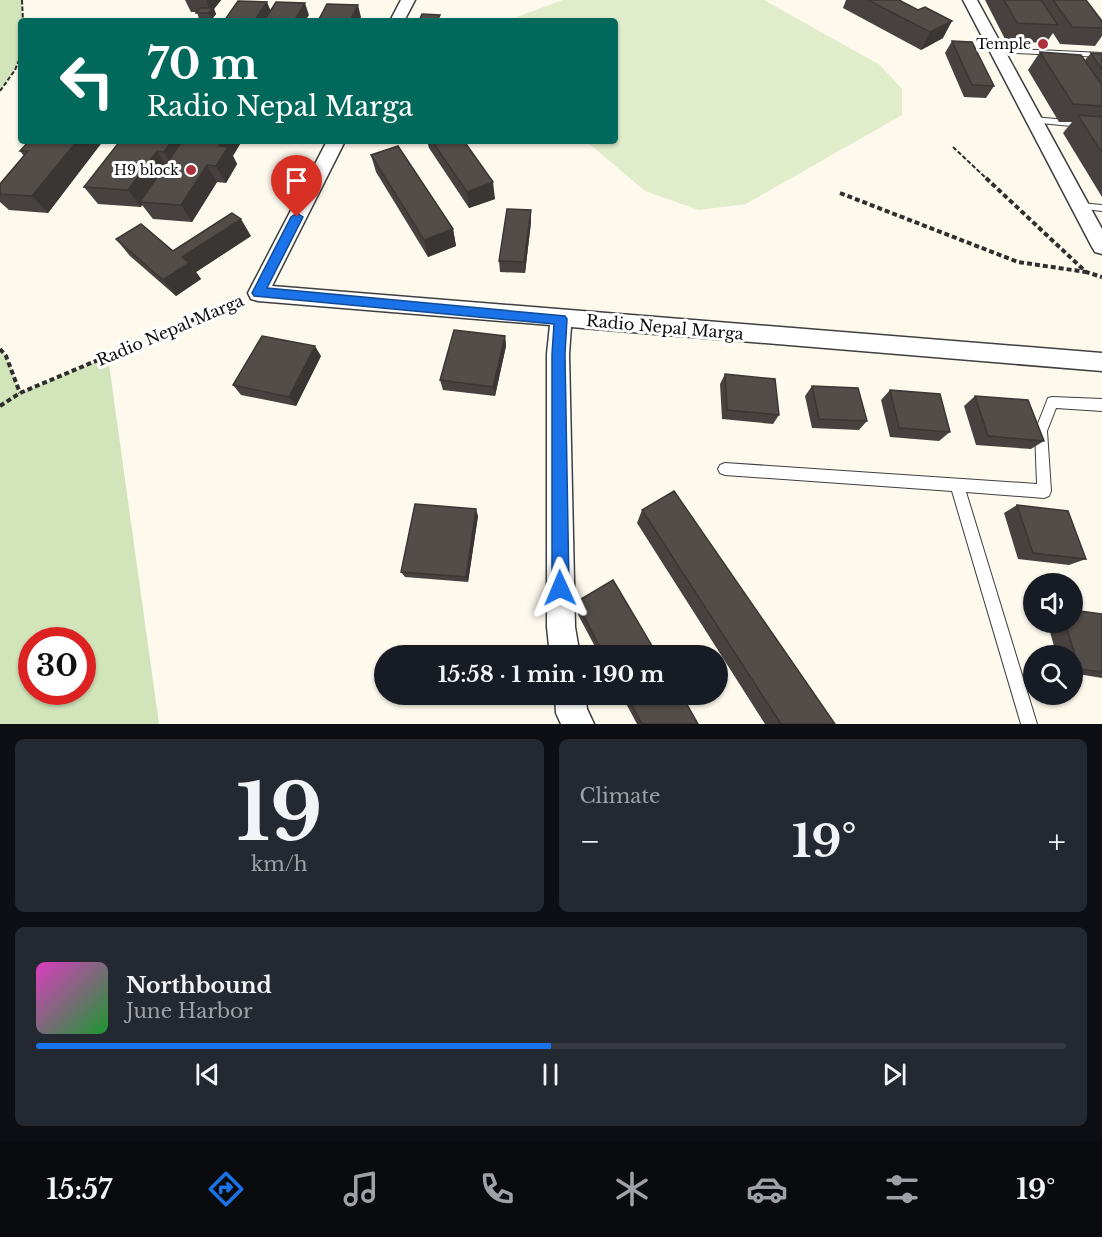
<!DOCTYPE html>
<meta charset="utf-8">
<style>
body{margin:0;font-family:"Libre Baskerville",serif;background:#242831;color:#f1f3f6;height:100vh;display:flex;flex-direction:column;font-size:22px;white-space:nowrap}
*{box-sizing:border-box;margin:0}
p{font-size:20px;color:#9ea1a6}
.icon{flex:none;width:33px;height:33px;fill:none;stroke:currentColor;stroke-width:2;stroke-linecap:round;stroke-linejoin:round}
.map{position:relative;height:724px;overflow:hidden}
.side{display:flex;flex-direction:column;gap:15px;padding:15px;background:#0d0f14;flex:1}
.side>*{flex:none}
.hud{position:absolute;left:18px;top:18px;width:600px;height:126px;border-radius:6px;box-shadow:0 2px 4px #0004;background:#00695c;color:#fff;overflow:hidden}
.tools{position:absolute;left:1023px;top:573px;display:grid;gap:12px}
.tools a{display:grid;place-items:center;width:60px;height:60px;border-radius:50%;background:#171b24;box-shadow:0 2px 4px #0004;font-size:30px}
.speed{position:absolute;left:18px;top:627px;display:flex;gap:12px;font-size:30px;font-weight:700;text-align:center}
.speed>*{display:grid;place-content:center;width:78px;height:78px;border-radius:50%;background:#171b24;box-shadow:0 2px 4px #0004;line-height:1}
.speed .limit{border:9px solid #d22;background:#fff;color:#111}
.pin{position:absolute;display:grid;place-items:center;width:51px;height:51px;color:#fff;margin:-62px -26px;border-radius:50% 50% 50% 0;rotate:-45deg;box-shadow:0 0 6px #0007}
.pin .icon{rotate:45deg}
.me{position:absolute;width:66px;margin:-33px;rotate:359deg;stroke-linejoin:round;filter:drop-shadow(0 0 4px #0008)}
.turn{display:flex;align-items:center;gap:21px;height:126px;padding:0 30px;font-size:27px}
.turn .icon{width:78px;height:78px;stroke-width:2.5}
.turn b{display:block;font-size:42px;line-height:51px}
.big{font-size:45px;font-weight:700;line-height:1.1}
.side .tile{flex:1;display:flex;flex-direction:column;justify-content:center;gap:9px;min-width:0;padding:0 21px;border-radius:9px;background:#242831}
.side .dial{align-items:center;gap:0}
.dial b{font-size:78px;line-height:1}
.song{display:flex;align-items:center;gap:18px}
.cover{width:72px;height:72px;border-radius:9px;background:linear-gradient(135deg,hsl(310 70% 55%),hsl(130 70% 35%))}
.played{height:6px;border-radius:3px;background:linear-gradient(90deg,#1a73e8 50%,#363941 50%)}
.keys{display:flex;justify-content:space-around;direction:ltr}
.heat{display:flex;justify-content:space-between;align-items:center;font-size:33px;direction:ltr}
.side .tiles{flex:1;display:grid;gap:15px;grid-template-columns:1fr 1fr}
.tile:last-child{grid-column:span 2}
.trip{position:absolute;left:374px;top:645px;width:354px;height:60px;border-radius:30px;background:#171b24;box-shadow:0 2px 4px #0004;font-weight:700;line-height:60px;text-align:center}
.menu{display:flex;height:96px;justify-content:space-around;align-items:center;background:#090b0e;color:#9ea1a6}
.menu .icon{width:42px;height:42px}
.menu .active{color:#1a73e8}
.menu b{font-size:27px;color:#f1f3f6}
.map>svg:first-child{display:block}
.green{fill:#d1e4ba;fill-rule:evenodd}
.pitch{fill:#e1eccb}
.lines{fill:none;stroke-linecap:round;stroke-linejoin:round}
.service-casing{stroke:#3f3f3f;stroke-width:2}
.minor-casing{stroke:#3f3f3f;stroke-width:3}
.path-far1{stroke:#2e2e2e;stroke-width:2;stroke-dasharray:4.5 2;stroke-linecap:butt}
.path{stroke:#2e2e2e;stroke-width:4;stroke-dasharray:5 3;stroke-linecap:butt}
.service{fill:#fff;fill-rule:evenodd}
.minor{fill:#fff;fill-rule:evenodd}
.wall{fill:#47423f}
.shaded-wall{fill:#3a3633}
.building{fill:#534d49;stroke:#3a3633;stroke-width:1.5}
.route{fill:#1a73e8;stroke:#114b97;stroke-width:1.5}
.poi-dot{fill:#ad323b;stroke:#fff;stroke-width:2}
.labels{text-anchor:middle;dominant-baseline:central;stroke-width:6;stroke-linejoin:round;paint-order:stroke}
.far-poi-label{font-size:14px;fill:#0c0c0c;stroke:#fff;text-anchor:end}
.street-label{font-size:16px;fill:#0c0c0c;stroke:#fff}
</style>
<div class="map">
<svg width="1102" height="724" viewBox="0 0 1102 724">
<rect width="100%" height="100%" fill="#fdf9ed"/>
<!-- green -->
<path class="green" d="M0 0H22L23 21H21C21 56 21 62 0 91Z
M0 349 6 356 20 393 108 357 159 724H0ZM32 640H82V692H32Z"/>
<!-- pitch -->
<path class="pitch" d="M563 0H764L880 65 902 89V115L746 204 699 210 645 191 586 141H615V21H506Z"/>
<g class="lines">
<defs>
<path id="service" d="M993 48 1102 53V57L996 52H993Z
M1033 117 1102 123V129L1030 122V118Z
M1080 203 1102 205V211L1076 208 1075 206Z
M1052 397 1102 399V411L1056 408 1047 431 1051 491 1049 496 1044 498 966 492 1037 724H1021L952 491 725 475 720 473 718 469 720 465 725 463 1037 484 1035 431 1048 398Z"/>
<path id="minor" d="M401 0H415L404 21H390Z
M963 0H977L1102 229V254L1095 252 1092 247Z
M327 141H345L272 286 1102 353V371L571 327 569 354 575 627 580 656H550L547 627V354L550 325 258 301 251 299 248 293Z
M555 694H585L587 709 594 724H561L556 713Z"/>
</defs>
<!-- service casing -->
<use href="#service" class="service-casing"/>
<!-- minor casing -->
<use href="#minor" class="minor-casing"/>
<!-- path-far1 -->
<path class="path-far1" d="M22 0 23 21
M0 91 15 70 21 55
M953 147 987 179"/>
<!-- path -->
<path class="path" d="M986 178 1086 272 1102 277
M840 193 1018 262 1086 272
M0 349 6 356 20 393
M0 406 20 393 240 300"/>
<!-- service -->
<use href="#service" class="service"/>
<!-- minor -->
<use href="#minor" class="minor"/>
</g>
<!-- wall -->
<path class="wall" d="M185 0H221L214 9 216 14 212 19H199L197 12H191Z
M846 0H899L943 38 921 50 843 8Z
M985 0H1086L1102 21V36L1095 46 1060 44 1053 33 1046 43 1006 41Z
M952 41 994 86 986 98 964 97 945 53Z
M1040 52 1085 60 1091 53 1102 54V197L1063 133 1072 122H1059L1028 70Z
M29 141H103L48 213 9 210 0 202V184L24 156 20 151Z
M120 141 233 156 237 164 226 183 217 182 192 222 153 219 142 205 141 207 98 204 84 187Z
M427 141H464L495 199 469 208 429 148Z
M371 155 453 229 456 246 428 257 376 172Z
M531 210V222L525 273 500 272 499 261Z
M251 236 196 272 201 279 176 296 130 256 116 239 173 251Z
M505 336 506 346 495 396 443 390 440 380Z
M321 356 296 406 241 395 233 385Z
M725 374 779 415 773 424 722 419 720 384Z
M812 386 867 421 859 430 812 428 805 396Z
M890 390 950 432 939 441 890 437 881 400Z
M975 396 1044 441 1031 449 976 445 964 406Z
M1017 505 1086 559 1069 565 1018 559 1004 513Z
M642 510 835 724H765L637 523Z
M478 516 468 582 405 577 401 572Z
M576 602 658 656H600L575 609Z
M1102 614V678L1072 673V656H1057L1047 622H1072Z
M621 694H681L698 724H637Z"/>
<!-- shaded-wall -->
<path class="shaded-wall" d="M207 0H221L214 9 216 14 212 19 209 13 211 11 206 1Z
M267 2 272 14 267 21H254Z
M305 3 309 15 305 21H294Z
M358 5 361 17 359 21H350Z
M952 21 943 38 921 50 930 32Z
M77 141H103L48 213 32 196Z
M172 141H187L175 169 164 152Z
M222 141H242L233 156 237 164 226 183 216 166 219 146Z
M157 151 168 169 140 202 142 205 141 207 128 190Z
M207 165 217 182 192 222 181 205Z
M493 182 495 199 469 208 467 192Z
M531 210V222L525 273 524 262Z
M241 219 251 236 196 272 201 279 176 296 163 280 182 257Z
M453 229 456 246 428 257 424 240Z
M505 336 506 346 495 396 493 387Z
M315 346 321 356 296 406 289 397Z
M476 509 478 516 468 582 466 577Z"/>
<!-- building -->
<path class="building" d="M868 0H899L918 10 925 7 952 21 930 32Z
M1004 0H1041L1058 25 1017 23Z
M1053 0H1086L1102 21V28L1072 27Z
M238 1 267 2 254 21H224Z
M276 2 305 3 294 21H264Z
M327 4 358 5 350 21H318Z
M200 8H213L209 13H196Z
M422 14 440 15 437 21H419Z
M952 41 972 42 994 86 972 85Z
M1040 52 1081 55 1102 85V106L1073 104Z
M1091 53 1102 54V70Z
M1078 115 1102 117V153Z
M29 141H77L32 196 0 194V184L28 151H20Z
M120 141H172L164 152 157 151 128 190 84 187Z
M182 141H222L219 146 228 147 216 166 207 165 181 205 140 202Z
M432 141H464L493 182 467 192Z
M398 146 453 229 424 240 371 155Z
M507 209 531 210 524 262 499 261Z
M232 213 241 219 182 257 189 263 163 280 116 239 141 224 173 251Z
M454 330 505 336 493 387 440 380Z
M262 336 315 346 289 397 233 385Z
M725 374 775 379 779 415 727 410Z
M812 386 858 388 867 421 819 419Z
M890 390 940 394 950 432 899 428Z
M975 396 1028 400 1044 441 988 436Z
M674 491 835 724H781L642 510Z
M415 504 476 509 466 577 401 572Z
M1017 505 1068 511 1086 559 1033 553Z
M613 580 658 656H605L576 602Z
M1072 610 1102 614V672L1079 669 1065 622H1072Z
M626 694H681L698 724H642Z"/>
<!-- route -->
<path class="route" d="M297 213 303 217 267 288 565 316 567 319 565 354 569 588 566 594 560 596 554 594 552 588V354L554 324 254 296 252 293 291 217Z"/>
<!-- markers -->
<g class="poi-dot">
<circle cx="1043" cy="44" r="6"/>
<circle cx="191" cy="170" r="6"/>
</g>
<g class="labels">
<!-- far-poi labels -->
<g class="far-poi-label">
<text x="1031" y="44">Temple</text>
<text x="179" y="170">H9 block</text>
</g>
<!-- street labels -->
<g class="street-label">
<text transform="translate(665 327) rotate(5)">Radio Nepal Marga</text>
<text transform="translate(170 330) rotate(-23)">Radio Nepal Marga</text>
</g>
</g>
</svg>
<div class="tools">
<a><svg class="icon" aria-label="sound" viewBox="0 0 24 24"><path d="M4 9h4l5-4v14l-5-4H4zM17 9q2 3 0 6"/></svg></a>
<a><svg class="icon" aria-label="search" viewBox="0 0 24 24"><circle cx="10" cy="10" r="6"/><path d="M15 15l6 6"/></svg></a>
</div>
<div class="speed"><div class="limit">30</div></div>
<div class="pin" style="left:297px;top:217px;background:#d93025"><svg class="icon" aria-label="arrive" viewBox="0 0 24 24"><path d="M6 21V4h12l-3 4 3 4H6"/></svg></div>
<svg class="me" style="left:560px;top:588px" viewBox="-20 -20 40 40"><path d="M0-17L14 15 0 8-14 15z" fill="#1a73e8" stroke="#fff" stroke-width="4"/></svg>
<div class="trip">15:58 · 1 min · 190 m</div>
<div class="hud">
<div class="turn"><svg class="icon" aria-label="left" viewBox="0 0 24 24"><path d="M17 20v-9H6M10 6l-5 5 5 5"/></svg><div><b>70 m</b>Radio Nepal Marga</div></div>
</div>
</div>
<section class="side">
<div class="tiles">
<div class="tile dial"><b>19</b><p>km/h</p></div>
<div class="tile"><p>Climate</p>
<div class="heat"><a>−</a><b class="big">19°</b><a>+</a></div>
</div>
<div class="tile">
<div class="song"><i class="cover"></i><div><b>Northbound</b><p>June Harbor</p></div></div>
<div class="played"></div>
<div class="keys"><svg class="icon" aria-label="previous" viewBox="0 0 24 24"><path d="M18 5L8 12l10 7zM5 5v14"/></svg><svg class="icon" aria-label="pause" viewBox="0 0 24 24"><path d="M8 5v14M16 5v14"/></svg><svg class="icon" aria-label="next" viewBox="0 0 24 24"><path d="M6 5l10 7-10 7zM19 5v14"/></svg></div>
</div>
</div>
</section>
<nav class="menu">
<b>15:57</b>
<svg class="icon active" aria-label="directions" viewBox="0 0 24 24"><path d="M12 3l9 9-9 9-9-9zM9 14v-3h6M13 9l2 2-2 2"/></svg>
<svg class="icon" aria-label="music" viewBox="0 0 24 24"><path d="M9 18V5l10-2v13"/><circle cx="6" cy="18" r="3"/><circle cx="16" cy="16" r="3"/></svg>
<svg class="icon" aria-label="phone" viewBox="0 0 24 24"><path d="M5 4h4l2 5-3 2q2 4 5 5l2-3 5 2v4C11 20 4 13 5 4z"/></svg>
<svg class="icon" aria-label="climate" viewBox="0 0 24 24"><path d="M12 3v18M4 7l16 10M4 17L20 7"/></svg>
<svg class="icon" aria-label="car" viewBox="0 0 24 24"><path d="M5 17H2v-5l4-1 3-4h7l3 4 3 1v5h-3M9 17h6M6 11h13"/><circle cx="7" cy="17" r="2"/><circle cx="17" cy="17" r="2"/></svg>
<svg class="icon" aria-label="filters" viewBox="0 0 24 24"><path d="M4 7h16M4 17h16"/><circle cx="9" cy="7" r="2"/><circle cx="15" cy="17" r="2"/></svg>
<b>19°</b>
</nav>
